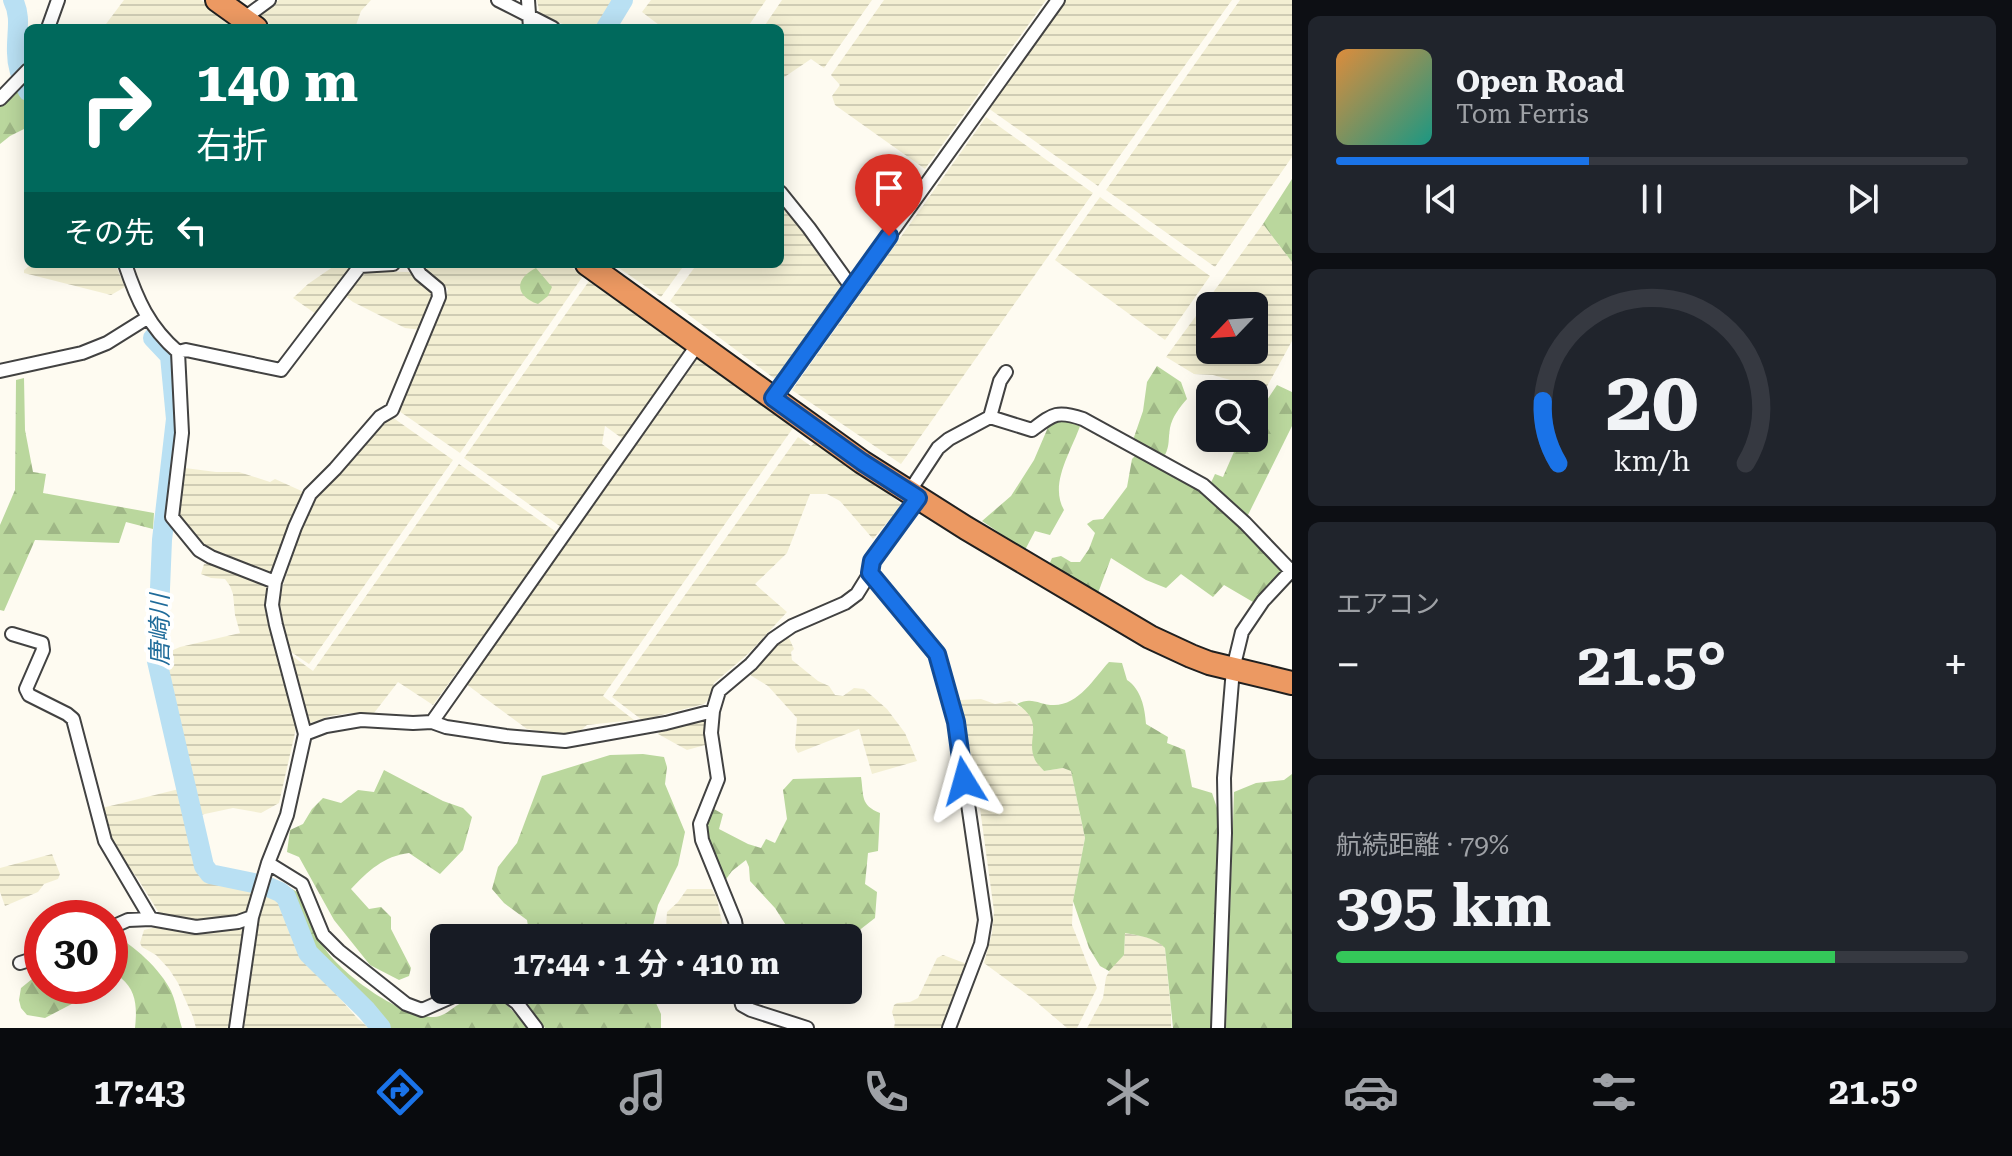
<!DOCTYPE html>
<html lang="ja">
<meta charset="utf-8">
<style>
body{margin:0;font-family:"Roboto Serif","Noto Sans JP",serif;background:#20242c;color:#f1f3f6;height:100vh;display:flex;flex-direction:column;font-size:30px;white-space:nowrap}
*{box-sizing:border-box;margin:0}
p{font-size:26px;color:#9ea1a6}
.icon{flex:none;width:44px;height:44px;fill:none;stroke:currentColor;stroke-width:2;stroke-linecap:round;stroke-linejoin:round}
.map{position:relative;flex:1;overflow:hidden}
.panel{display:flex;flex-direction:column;gap:16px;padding:16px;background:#0d0f14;width:720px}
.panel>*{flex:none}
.hud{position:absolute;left:24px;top:24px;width:760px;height:244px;border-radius:12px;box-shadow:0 4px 20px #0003;background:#00695c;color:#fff;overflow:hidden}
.needle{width:52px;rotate:245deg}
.fabs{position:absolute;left:1196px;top:292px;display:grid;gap:16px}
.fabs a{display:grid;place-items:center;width:72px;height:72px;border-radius:12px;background:#171b24;box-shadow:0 4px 20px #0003;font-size:40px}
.speed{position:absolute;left:24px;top:900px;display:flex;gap:16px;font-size:40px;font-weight:700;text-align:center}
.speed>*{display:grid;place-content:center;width:104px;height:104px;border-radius:50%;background:#171b24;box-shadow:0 4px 20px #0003;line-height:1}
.speed .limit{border:12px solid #d22;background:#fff;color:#111}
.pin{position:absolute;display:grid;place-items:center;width:68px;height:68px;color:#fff;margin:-82px -34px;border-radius:50% 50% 50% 0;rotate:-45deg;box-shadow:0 0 8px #0007}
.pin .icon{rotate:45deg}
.me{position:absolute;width:88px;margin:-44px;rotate:352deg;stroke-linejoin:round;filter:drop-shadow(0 0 6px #0008)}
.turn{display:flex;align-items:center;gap:28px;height:168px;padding:0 40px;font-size:36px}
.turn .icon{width:104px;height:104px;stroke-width:2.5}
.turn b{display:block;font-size:56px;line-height:68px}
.then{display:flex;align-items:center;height:76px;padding:0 40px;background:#0003;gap:16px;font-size:30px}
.big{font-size:60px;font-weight:700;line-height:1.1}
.panel .widget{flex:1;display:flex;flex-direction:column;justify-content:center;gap:12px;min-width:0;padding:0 28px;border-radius:12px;background:#20242c}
.panel .dial{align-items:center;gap:0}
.dial svg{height:208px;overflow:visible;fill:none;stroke:#363941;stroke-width:7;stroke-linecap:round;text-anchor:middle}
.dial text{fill:#f1f3f6;stroke:none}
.song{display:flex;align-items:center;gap:24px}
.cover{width:96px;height:96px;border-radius:12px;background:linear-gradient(135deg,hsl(30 70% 55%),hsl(170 70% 35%))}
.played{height:8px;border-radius:4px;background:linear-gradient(90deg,#1a73e8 40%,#363941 40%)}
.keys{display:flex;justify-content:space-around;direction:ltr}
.heat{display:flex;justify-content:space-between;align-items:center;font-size:44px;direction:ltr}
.charge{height:12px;border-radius:6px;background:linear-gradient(90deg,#34c759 79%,#363941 0)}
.trip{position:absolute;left:430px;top:924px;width:432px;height:80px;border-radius:12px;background:#171b24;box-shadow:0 4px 20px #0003;font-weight:700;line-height:80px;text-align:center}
.menu{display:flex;height:128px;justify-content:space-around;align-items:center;background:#090b0e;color:#9ea1a6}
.menu .icon{width:56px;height:56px}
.menu .on{color:#1a73e8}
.menu b{font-size:36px;color:#f1f3f6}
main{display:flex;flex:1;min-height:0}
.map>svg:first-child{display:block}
.farmland{fill:url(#farmland-rules);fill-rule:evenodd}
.forest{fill:url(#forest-firs)}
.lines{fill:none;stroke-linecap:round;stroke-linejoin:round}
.river{stroke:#b9e0f3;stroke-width:20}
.street-casing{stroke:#424242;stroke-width:16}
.highway-casing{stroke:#202020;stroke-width:26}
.street{stroke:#fff;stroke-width:12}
.highway{stroke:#ec9962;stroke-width:22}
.route-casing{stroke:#114b97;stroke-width:20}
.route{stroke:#1a73e8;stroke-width:14}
.labels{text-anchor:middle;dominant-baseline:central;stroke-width:8;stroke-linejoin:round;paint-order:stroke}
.water-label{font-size:24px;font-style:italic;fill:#1f6b9a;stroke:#fff}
</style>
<main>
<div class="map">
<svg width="1292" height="1028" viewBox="0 0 1292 1028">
<defs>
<pattern id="farmland-rules" width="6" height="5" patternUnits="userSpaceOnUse" patternTransform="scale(2)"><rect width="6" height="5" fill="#f3efd3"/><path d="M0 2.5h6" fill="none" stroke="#cfccb4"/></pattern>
<pattern id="forest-firs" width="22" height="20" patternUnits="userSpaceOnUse" patternTransform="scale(2)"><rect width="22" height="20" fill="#bad79d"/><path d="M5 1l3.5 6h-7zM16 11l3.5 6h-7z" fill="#9fb786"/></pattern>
</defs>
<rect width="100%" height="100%" fill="#fefbf1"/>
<!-- farmland -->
<path class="farmland" d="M124 0H201L239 28H103Z
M279 0H371L361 11 355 28H276L257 15Z
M537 0H617L599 28H573L540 15Z
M651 0H766L747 28H663L642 12Z
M782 0H872L824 68 811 59 780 80V28H763Z
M884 0H1046L925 169 835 105 832 96 840 85 831 75Z
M1066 0H1232L1098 186 988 108Z
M1240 0H1292V157L1215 267 1106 190Z
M986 117 1093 193 901 464 792 390Z
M1100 197 1210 276 1165 340 1055 260Z
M780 204 793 218 841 287 775 379 670 301 697 264H780Z
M1263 224 1292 262V341L1265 390 1213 375 1194 374 1166 357ZM1210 306H1254V350H1210Z
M32 264H115L125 287 111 295 24 273V270Z
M337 264H348L352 268 316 314 293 298 308 284Z
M422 264H567L583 276 460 453 399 411 448 289 425 270Z
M613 264H685L661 297Z
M367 271 409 272 428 286 433 295 432 303 421 330 405 328 353 302 345 296Z
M589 281 686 348 623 439 605 426 602 444 614 453 561 527 464 458Z
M698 358 793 428 603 696 634 720 587 725 581 730 560 734 527 729 466 684Z
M392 417 453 460 309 664 288 650 281 620 278 600 303 525 315 498 353 459 383 420Z
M798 437 811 446 817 441 894 498 901 504 897 511 873 539 840 501 827 494H810L787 553 755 584 787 612 749 653 714 683 710 698 704 704 642 720 612 697Z
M459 464 558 533 433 705 398 682 374 713H350L330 716 310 723 290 660 291 655 313 671Z
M185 468 216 472H239L270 482 275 479 306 493 273 573 267 572 201 544 179 516 178 504Z
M211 561 264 583 268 588 266 604 297 724 279 803 261 813 233 808 200 815 167 671 173 650 180 647 240 633 235 615 233 594 230 586 225 579 211 578 201 574 204 564H208Z
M789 638 794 649 791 652 792 660 818 681 829 686 835 695 843 696 854 688 864 689 887 709 905 733 917 761 872 774 859 729 798 753 795 748 797 718 768 686 750 675 777 643Z
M981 699 995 704 1010 701 1026 710 1033 721 1034 758 1044 771 1063 768 1071 771 1085 838 1073 901 1072 925 1097 988 1077 1028H1067L1033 999 984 963 992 933 994 911 978 794 960 700Z
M701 721 704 722 705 745 687 750 658 734 662 728Z
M179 789 198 868 204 876 256 888 246 913 241 916 204 921 177 918 159 913 138 879 119 855 111 839 102 808Z
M52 854 60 874 58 879 44 884 38 892 5 906 0 892V868Z
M687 889H712L717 899 722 923V932L717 936 690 935 666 927 667 912 678 902Z
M269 893 284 903 289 913 296 944 301 954 358 1019 369 1028H244L257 923 264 894Z
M160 926 198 934 243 929 244 932 231 1028H196L193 1017 178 983 169 969 156 955 142 947 140 943 144 930Z
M1125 933 1146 937 1159 942 1165 948 1171 1011V1028H1087L1103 998 1106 977 1113 965 1124 955Z
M943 955 967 964 944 1028H894L895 1022 892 1012 894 1005 897 1003 910 1002 918 998 937 958Z"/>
<!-- forest -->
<path class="forest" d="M28 76V127L10 136 0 144V106Z
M1292 179V262L1263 224Z
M536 268 552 287 548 296 538 304C515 296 514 279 536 268Z
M1157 366 1181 382 1187 399C1180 407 1172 417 1170 428 1168 439 1170 445 1165 455L1133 440 1143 411 1147 382Z
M24 378 25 430 33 472 46 474 43 493 154 513 153 529 126 522 119 543 35 540 4 611 0 610V525L15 490 16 380Z
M1277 385 1292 392V426L1247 517 1209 487 1215 474 1223 477 1240 438H1254V401L1267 400Z
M1061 420 1071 421 1080 426C1071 452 1049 484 1064 510L1050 535 1035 531 1025 550 982 521 1011 496 1034 460 1049 425Z
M1136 455C1159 465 1183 477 1203 491 1233 514 1258 543 1283 571L1253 602 1224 585 1213 597 1181 574 1166 588 1146 580 1111 558 1098 593 1049 565 1052 558 1061 556 1071 562H1080L1089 549 1095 533 1087 524 1093 520 1103 519 1127 487 1132 459Z
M1109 662 1122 663 1127 680C1141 689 1145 708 1146 724L1168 737 1167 743 1185 750 1192 787 1212 793 1219 814 1211 1028H1173L1165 948C1154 937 1140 936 1125 933L1124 955 1109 971 1100 966 1089 948 1073 901 1085 838 1071 771 1063 768 1044 771C1041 767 1037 764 1035 760 1025 738 1046 723 1017 704 1032 696 1039 705 1054 705 1079 705 1094 678 1109 662Z
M643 754 664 757 667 767 665 784 685 832 678 865 658 905 650 938H530L527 920 504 903 492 889 498 867 517 843 542 776 610 755Z
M384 770 443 801 463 808 472 817 463 850 440 874 409 853C384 856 368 871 351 889L369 909 381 907 391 917V929L411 968 409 976 399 980 370 965 334 920 299 857 287 852 290 830 303 824 312 809 323 798 341 803 358 790 374 792Z
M1292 774V1028H1226L1234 792 1256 783 1284 780Z
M861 777C864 796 860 805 880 813L878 851 868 853 865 884 877 892 875 918 857 932 836 933 811 928 802 932 789 930 775 908 750 881 749 867 746 860 732 871 724 882C713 855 698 837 712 808L723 814 719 829 748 844 761 848 766 839 775 843 787 819 783 790 793 779Z
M292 889 299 893C307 912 313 933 325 949 344 976 401 1017 434 1017 442 1017 449 1011 456 1006 493 983 504 1000 527 1028H384L369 1010 313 954 289 896V892Z
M112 934C133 944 161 970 171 991 176 1002 178 1016 182 1028H135C137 1009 137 991 121 978L110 984V935Z
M42 971V986H106L45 1018 27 1015 21 1008 19 1000 21 988Z
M517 990H650L661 1014V1028H545Z"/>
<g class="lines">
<!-- river -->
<path class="river" d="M13 0C22 17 16 34 17 53 17 67 21 78 28 91
M606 28 623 0
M153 338 170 356 176 419 162 540 157 661 204 866 210 874 258 884
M266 886 280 892 286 897 308 953 366 1010 381 1028"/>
<defs>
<path id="street" d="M498 0 553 28
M528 0 530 28
M243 19 269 0
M48 28 58 0
M0 99 28 70
M780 192 809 228 852 288
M125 264C137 300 149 327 178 352L182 433 172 517 199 550 211 557 275 582
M178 352 186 350 281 370 360 266 393 264
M0 371 82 353 107 343 147 318
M773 398 1058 0
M990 417 1032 430C1053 414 1057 410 1083 419L1203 485 1245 523 1291 571
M909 492 938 448 949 439 990 417 1000 381 1006 372
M870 573 937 654 956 722 985 920 981 944 949 1028
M12 634 42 643 43 650 26 689 29 695 67 714 73 719 105 841 151 919
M432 722 698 344
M305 734 326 726 361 720 413 723 432 722 446 727 506 736 565 741 666 723 713 711
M268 863 302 884 323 935 339 951 406 1004 422 1010 467 990
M110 928 128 920 151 919 196 927 238 922 252 917
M738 938 735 921 702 840 700 824 718 779 711 733 713 711 719 691 751 664 773 639 792 626 845 603 857 594 870 573 872 561 918 498
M20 963 42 956
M500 990 517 1003 536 1028
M739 990 742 1005 751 1010 807 1028
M236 1028 252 917 268 863 287 815 305 734 276 625 272 605 275 582 295 527 310 494 335 469 380 417 392 410 439 297 438 289 420 274 414 264
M1218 1028 1225 833 1224 778 1233 669 1242 632 1263 601 1292 570"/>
<path id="highway" d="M217 0 256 28
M587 264 862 462 966 528 1069 589 1150 637 1191 656 1209 663 1292 683"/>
</defs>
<!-- street casing -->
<use href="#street" class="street-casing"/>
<!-- highway casing -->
<use href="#highway" class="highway-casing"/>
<!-- street -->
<use href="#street" class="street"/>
<!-- highway -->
<use href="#highway" class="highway"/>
</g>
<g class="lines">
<defs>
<path id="route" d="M889 236 773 398 862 462 918 498 872 561 870 573 937 654 956 722 964 781"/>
</defs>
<!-- route casing -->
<use href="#route" class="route-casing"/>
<!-- route -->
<use href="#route" class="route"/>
</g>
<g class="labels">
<!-- water labels -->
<g class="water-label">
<text transform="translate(160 630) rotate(-90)">唐崎川</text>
</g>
</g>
</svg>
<div class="fabs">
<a><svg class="needle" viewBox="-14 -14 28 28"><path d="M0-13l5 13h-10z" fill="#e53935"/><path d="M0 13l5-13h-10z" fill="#9ea1a6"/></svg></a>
<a><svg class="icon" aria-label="search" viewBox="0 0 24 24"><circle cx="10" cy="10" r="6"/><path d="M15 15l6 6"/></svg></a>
</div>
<div class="speed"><div class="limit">30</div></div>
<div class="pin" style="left:889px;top:236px;background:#d93025"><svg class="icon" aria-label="arrive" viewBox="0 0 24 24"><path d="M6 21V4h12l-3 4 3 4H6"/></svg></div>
<svg class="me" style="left:964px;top:781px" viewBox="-20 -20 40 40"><path d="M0-17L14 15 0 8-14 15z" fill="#1a73e8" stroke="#fff" stroke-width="4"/></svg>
<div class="trip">17:44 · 1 分 · 410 m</div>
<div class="hud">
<div class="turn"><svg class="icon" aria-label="right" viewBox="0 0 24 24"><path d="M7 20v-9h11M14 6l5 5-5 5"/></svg><div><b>140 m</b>右折</div></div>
<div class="then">その先<svg class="icon" aria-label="left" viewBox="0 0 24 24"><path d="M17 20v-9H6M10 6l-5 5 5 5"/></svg></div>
</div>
</div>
<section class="panel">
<div class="widget">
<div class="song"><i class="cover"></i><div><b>Open Road</b><p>Tom Ferris</p></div></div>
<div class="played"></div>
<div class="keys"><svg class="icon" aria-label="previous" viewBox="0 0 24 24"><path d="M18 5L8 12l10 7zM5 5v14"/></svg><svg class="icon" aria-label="pause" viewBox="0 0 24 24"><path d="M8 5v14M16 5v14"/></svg><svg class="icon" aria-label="next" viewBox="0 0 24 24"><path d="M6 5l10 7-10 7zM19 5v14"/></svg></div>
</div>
<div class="widget dial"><svg viewBox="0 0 100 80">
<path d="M14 69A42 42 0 1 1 86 69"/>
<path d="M14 69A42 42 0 0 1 8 45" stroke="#1a73e8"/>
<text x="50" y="56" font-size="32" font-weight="700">20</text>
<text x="50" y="72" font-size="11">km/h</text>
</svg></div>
<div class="widget"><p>エアコン</p>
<div class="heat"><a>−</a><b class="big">21.5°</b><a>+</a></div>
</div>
<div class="widget"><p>航続距離 · 79%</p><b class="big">395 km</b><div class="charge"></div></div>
</section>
</main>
<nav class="menu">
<b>17:43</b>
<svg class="icon on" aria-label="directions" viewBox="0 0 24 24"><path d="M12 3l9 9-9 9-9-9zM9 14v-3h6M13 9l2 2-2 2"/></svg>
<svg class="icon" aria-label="music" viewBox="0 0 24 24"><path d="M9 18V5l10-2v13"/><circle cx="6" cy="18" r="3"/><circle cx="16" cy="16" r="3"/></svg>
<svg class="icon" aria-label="phone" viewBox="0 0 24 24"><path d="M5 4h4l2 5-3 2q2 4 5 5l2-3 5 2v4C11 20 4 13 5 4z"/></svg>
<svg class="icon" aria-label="climate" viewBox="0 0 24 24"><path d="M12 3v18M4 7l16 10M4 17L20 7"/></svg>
<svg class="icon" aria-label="car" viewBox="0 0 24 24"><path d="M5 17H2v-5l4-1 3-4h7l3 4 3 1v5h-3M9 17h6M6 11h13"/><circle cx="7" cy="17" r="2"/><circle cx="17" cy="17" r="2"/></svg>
<svg class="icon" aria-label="filters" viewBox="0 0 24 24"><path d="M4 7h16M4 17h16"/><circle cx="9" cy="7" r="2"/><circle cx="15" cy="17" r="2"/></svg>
<b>21.5°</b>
</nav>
